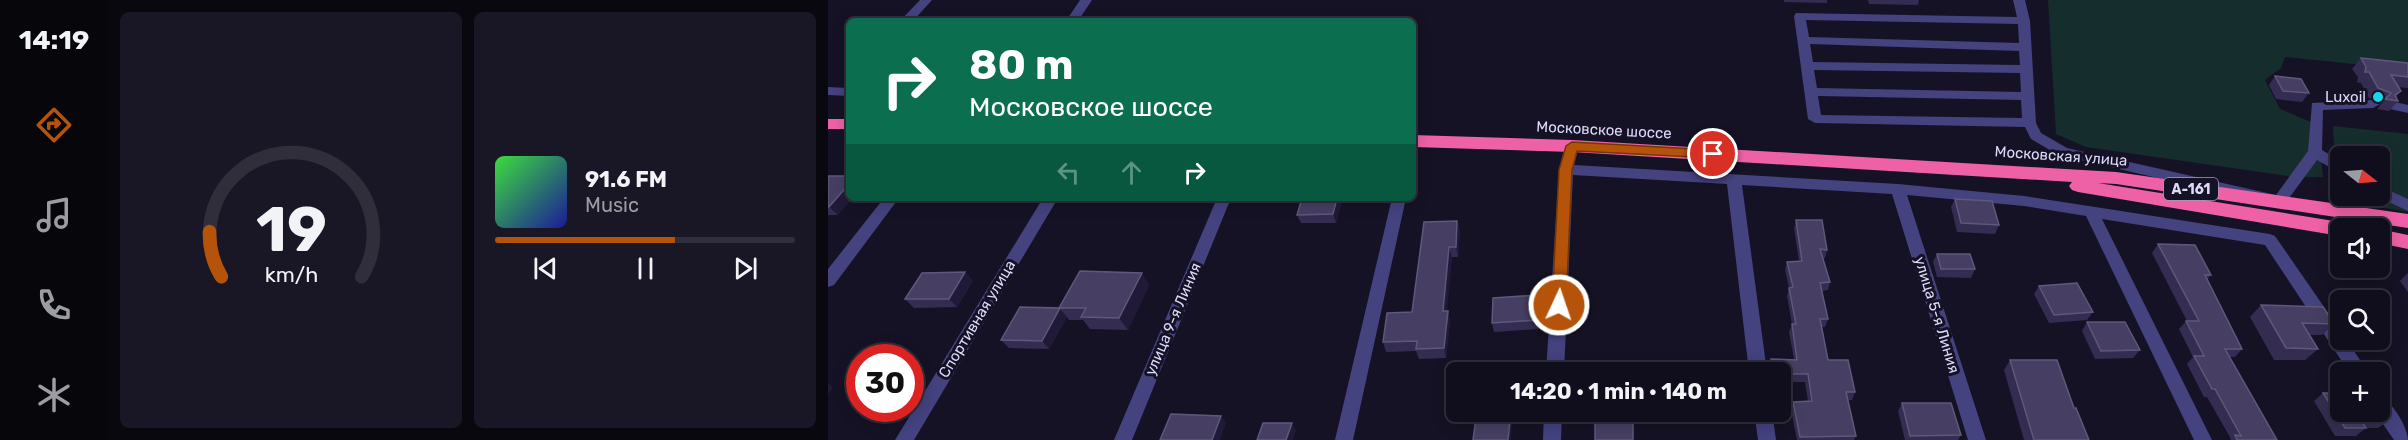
<!DOCTYPE html>
<meta charset="utf-8">
<style>
body{margin:0;font-family:Rubik,sans-serif;background:#191725;color:#f1f3f6;height:100vh;display:flex;flex-direction:column;font-size:22px;white-space:nowrap}
*{box-sizing:border-box;margin:0}
p{font-size:20px;color:#9c9ca3}
.icon{flex:none;width:33px;height:33px;fill:none;stroke:currentColor;stroke-width:2;stroke-linecap:round;stroke-linejoin:round}
.map{position:relative;flex:1;overflow:hidden}
.drawer{display:flex;flex-direction:column;gap:12px;padding:12px;background:#09080f;width:720px}
.drawer>*{flex:none}
.top-card{position:absolute;left:18px;top:18px;width:570px;height:183px;border-radius:9px;box-shadow:0 3px 15px #0003,0 0 0 2px #302e3b;background:#0b6e4f;color:#fff;overflow:hidden}
.needle{width:39px;rotate:107deg}
.tools{position:absolute;left:1502px;top:146px;display:grid;gap:12px}
.tools a{display:grid;place-items:center;width:60px;height:60px;border-radius:9px;background:#100e1c;box-shadow:0 3px 15px #0003,0 0 0 2px #302e3b;font-size:30px}
.speed{position:absolute;left:18px;top:344px;display:flex;gap:12px;font-size:30px;font-weight:700;text-align:center}
.speed>*{display:grid;place-content:center;width:78px;height:78px;border-radius:50%;background:#100e1c;box-shadow:0 3px 15px #0003,0 0 0 2px #302e3b;line-height:1}
.speed .limit{border:9px solid #d22;background:#fff;color:#111}
.pin{position:absolute;display:grid;place-items:center;width:51px;height:51px;color:#fff;margin:-26px;border:3px solid #fff;border-radius:50%;box-shadow:0 2px 6px #0007}
.me{position:absolute;width:66px;margin:-33px;rotate:3deg;stroke-linejoin:round;filter:drop-shadow(0 0 4px #0008)}
.turn{display:flex;align-items:center;gap:21px;height:126px;padding:0 24px;font-size:27px}
.turn .icon{width:78px;height:78px;stroke-width:2.5}
.turn b{display:block;font-size:42px;line-height:51px}
.lanes{display:flex;align-items:center;height:57px;padding:0 24px;background:#0003;justify-content:center;gap:30px;direction:ltr}
.lanes .off{opacity:.35}
.drawer .tile{flex:1;display:flex;flex-direction:column;justify-content:center;gap:9px;min-width:0;padding:0 21px;border-radius:9px;background:#191725}
.drawer .dial{align-items:center;gap:0}
.dial svg{height:156px;overflow:visible;fill:none;stroke:#302e3b;stroke-width:7;stroke-linecap:round;text-anchor:middle}
.dial text{fill:#f1f3f6;stroke:none}
.song{display:flex;align-items:center;gap:18px}
.cover{width:72px;height:72px;border-radius:9px;background:linear-gradient(135deg,hsl(120 70% 55%),hsl(240 70% 35%))}
.played{height:6px;border-radius:3px;background:linear-gradient(90deg,#b45309 60%,#302e3b 60%)}
.keys{display:flex;justify-content:space-around;direction:ltr}
.drawer .tiles{flex:1;display:grid;gap:12px;grid-template-columns:repeat(2,1fr)}
.trip{position:absolute;left:618px;top:362px;width:345px;height:60px;border-radius:9px;background:#100e1c;box-shadow:0 3px 15px #0003,0 0 0 2px #302e3b;font-weight:700;line-height:60px;text-align:center}
main{display:flex;flex:1;min-height:0}
.tab-bar{display:flex;flex-direction:column;width:108px;justify-content:space-around;align-items:center;background:#06060b;color:#9c9ca3}
.tab-bar .icon{width:42px;height:42px}
.tab-bar .on{color:#b45309}
.tab-bar b{font-size:27px;color:#f1f3f6}
.map>svg:first-child{display:block}
.green{fill:#152e2d}
.lines{fill:none;stroke-linecap:round;stroke-linejoin:round}
.minor{fill:#44427f;fill-rule:evenodd}
.highway{fill:#ee61a6;fill-rule:evenodd}
.wall{fill:#342d51}
.shaded-wall{fill:#201a38}
.building{fill:#463f63;stroke:#5e587b;stroke-width:1.5}
.route{fill:#b45309;stroke:#753606;stroke-width:1.5}
.poi-dot{fill:#1ad4e7;stroke:#151225;stroke-width:2}
.labels{text-anchor:middle;dominant-baseline:central;stroke-width:6;stroke-linejoin:round;paint-order:stroke}
.shield{fill:#151225;stroke:#a19dbb;stroke-width:1.5}
.shield-label{font-size:14px;font-weight:bold;fill:#ddd9fb}
.poi-label{font-size:15px;fill:#ddd9fb;stroke:#151225;text-anchor:end}
.street-label{font-size:15px;fill:#ddd9fb;stroke:#151225}
</style>
<main>
<nav class="tab-bar">
<b>14:19</b>
<svg class="icon on" aria-label="directions" viewBox="0 0 24 24"><path d="M12 3l9 9-9 9-9-9zM9 14v-3h6M13 9l2 2-2 2"/></svg>
<svg class="icon" aria-label="music" viewBox="0 0 24 24"><path d="M9 18V5l10-2v13"/><circle cx="6" cy="18" r="3"/><circle cx="16" cy="16" r="3"/></svg>
<svg class="icon" aria-label="phone" viewBox="0 0 24 24"><path d="M5 4h4l2 5-3 2q2 4 5 5l2-3 5 2v4C11 20 4 13 5 4z"/></svg>
<svg class="icon" aria-label="climate" viewBox="0 0 24 24"><path d="M12 3v18M4 7l16 10M4 17L20 7"/></svg>
</nav>
<section class="drawer">
<div class="tiles">
<div class="tile dial"><svg viewBox="0 0 100 80">
<path d="M14 69A42 42 0 1 1 86 69"/>
<path d="M14 69A42 42 0 0 1 8 46" stroke="#b45309"/>
<text x="50" y="56" font-size="32" font-weight="700">19</text>
<text x="50" y="72" font-size="11">km/h</text>
</svg></div>
<div class="tile">
<div class="song"><i class="cover"></i><div><b>91.6 FM</b><p>Music</p></div></div>
<div class="played"></div>
<div class="keys"><svg class="icon" aria-label="previous" viewBox="0 0 24 24"><path d="M18 5L8 12l10 7zM5 5v14"/></svg><svg class="icon" aria-label="pause" viewBox="0 0 24 24"><path d="M8 5v14M16 5v14"/></svg><svg class="icon" aria-label="next" viewBox="0 0 24 24"><path d="M6 5l10 7-10 7zM19 5v14"/></svg></div>
</div>
</div>
</section>
<div class="map">
<svg width="1580" height="440" viewBox="0 0 1580 440">
<rect width="100%" height="100%" fill="#151225"/>
<!-- green -->
<path class="green" d="M1220 0H1580V77L1574 69 1457 57 1453 68 1437 80 1452 109 1490 125 1495 177H1467L1258 147 1228 134Z
M1505 126 1580 134V212L1520 202 1515 195H1551V156H1512V192L1508 186Z"/>
<g class="lines">
<!-- minor -->
<path class="minor" d="M92 0H104L85 21H72Z
M252 0H264L250 21H238Z
M1185 0H1197L1202 21 1208 123 1213 133 1239 148 1448 195 1480 151 1484 103 1545 100 1552 104 1545 108 1495 110 1494 150 1512 161V173L1489 160 1456 205 1451 206 1230 155 1203 139 1197 127 987 123 980 119 966 16 968 13 1189 17ZM978 20 1190 24 1191 43 981 37ZM982 44 1191 51 1192 65 985 62ZM986 70 1192 73 1193 92 989 88ZM990 96 1193 100 1194 118 993 115Z
M0 87 21 88V96L0 95Z
M1567 102 1580 105V113L1562 109 1560 106Z
M744 141 751 146 746 165 1070 184 1196 196 1442 234 1447 236 1512 330V339H1518L1540 372H1521L1437 245 1274 219 1384 440H1366L1258 216 1196 206 1079 195 1158 440H1140L1064 194 914 185 939 372H921L899 184 745 175 736 372H718L731 170 737 146Z
M1551 186 1580 199V211L1546 195H1551Z
M56 198H71L6 285 0 287V269Z
M215 198H230L86 440H67Z
M389 198H403L304 440H286Z
M564 198H578L525 440H507Z
M1551 395C1563 400 1580 427 1580 440H1566L1546 411H1551Z
M716 411H734L733 440H715Z
M926 411H944L948 440H930Z"/>
<!-- highway -->
<path class="highway" d="M0 119H21V129H0Z
M585 135 744 140 1288 172 1580 214V228L1288 184 1270 183 1512 222 1518 224 1521 228H1512V236L1250 192 1244 190 1241 186 1244 182 744 152 585 147Z
M1551 229 1580 235V249L1551 243Z"/>
</g>
<!-- wall -->
<path class="wall" d="M956 0H999V3L956 2Z
M1040 0H1091L1090 5 1041 4Z
M1533 58 1580 63V88L1570 87 1573 91 1568 97 1570 101 1561 111 1549 109 1554 103 1541 98 1533 83 1529 82 1530 77 1524 69Z
M1447 76 1481 93 1474 102 1448 99 1441 85Z
M0 176 10 215H0Z
M1127 199 1171 225 1167 234 1129 232 1123 207Z
M514 200 508 223H473L469 215Z
M968 220 999 250 997 258H995L1002 282 1000 290 994 291 1000 319 997 327H994L1000 360 1027 392 1024 400H1020L1028 436 1026 440H969L963 410 965 402 980 401 977 382H952V372H941V367L943 359H966L961 332 964 324 959 296 961 288 957 270 959 262 971 261 966 228Z
M629 221 632 231 630 257H624L618 311H620L622 321 618 358 591 359 588 351 558 352 555 342 584 312Z
M1330 244 1383 275 1379 280 1414 349 1407 357H1401L1449 440H1402L1403 439 1379 397H1376L1359 364 1365 357 1351 329 1358 321H1359L1324 253Z
M1109 254 1147 269 1143 278 1109 277 1105 262Z
M137 272 145 281 129 307 86 308 77 299Z
M1580 273V292L1572 281Z
M321 285 300 330 262 329 255 320H241L239 317 221 349 181 348 173 340 231 308Z
M1211 286 1265 312 1259 320 1221 323 1206 294Z
M710 304 711 329 666 332 664 323Z
M1433 305 1506 324 1494 335H1481L1490 349 1477 360H1446L1422 317Z
M1259 322 1312 350 1305 358 1267 359 1254 331Z
M1182 360 1246 408 1261 440H1196L1176 370Z
M1495 393 1561 420 1550 428H1538L1528 436H1507L1486 401Z
M1074 403 1133 435 1130 440H1077L1070 411Z"/>
<!-- shaded-wall -->
<path class="shaded-wall" d="M21 184V198H25L10 215 1 207Z
M509 198H513L514 200 508 223 505 214Z
M629 221 632 231 630 257 628 247Z
M621 247 624 257 618 321 615 311Z
M137 272 145 281 129 307 121 299Z
M314 273 321 285 300 330 291 318Z
M232 309 239 317 221 349 214 341Z
M620 311 622 321 618 358 616 348Z
M0 383 5 387 0 395Z
M683 411 684 421 683 440H680Z
M393 416 398 423 392 440H384Z
M464 423 468 431 465 440H458Z"/>
<!-- building -->
<path class="building" d="M1533 58 1580 63V77L1563 75 1573 91 1567 95 1570 101 1557 99 1563 93 1550 88 1541 72H1537L1538 67Z
M1447 76 1473 79 1481 93 1455 91Z
M0 176H21V184L1 207H0Z
M474 198H509L505 214 469 215Z
M1127 199 1164 201 1171 225 1133 223Z
M968 220H994L999 250 992 249 1002 282 992 283 1000 319H992L1000 360H1020L1027 392H1018L1028 436 972 437 965 402 984 401 980 374H952V372H944L943 359 969 360 964 324H968L961 288 965 287 959 262 974 261Z
M629 221 628 247H621L615 311H620L616 348 588 349 589 341 555 342 559 313 584 312 596 222Z
M1330 244 1367 245 1383 275H1377L1414 349H1397L1449 440H1409L1407 435 1413 436 1387 389H1384L1366 356H1376L1358 321H1371Z
M1109 254H1142L1147 269H1113Z
M252 271 314 273 291 318 253 317 258 308H231Z
M137 272 121 299H77L94 273Z
M1249 283 1265 312 1226 315 1211 286Z
M709 295 710 320 664 323 665 298Z
M1433 305 1495 307 1506 324 1474 323 1490 349 1458 348Z
M192 307 232 308 214 341 173 340Z
M1259 322H1297L1312 350 1273 351Z
M1182 360H1229L1246 408H1248L1261 440H1206Z
M1495 393H1512V411H1551V406L1561 420H1533L1538 428H1517Z
M1074 403H1123L1133 435 1082 436Z
M649 411H683L680 440H645Z
M343 414 393 416 384 440H332Z
M767 422H805V440H767Z
M435 423H464L458 440H429Z"/>
<!-- route -->
<path class="route" d="M744 142 885 150 892 154 885 158 749 151 744 170 738 305 736 309H726L724 305 731 170 738 146Z"/>
<!-- markers -->
<circle class="poi-dot" cx="1550" cy="97" r="6"/>
<g class="labels">
<!-- shield labels -->
<rect class="shield" x="1336" y="178" width="54" height="22" rx="4.5"/>
<g class="shield-label">
<text x="1363" y="189">А-161</text>
</g>
<!-- poi labels -->
<g class="poi-label">
<text x="1538" y="97">Luxoil</text>
</g>
<!-- street labels -->
<g class="street-label">
<text transform="translate(776 130) rotate(3)">Московское шоссе</text>
<text transform="translate(1233 156) rotate(4)">Московская улица</text>
<text transform="translate(1109 315) rotate(73)">улица 5-я Линия</text>
<text transform="translate(149 319) rotate(-59)">Спортивная улица</text>
<text transform="translate(345 319) rotate(-67)">улица 9-я Линия</text>
</g>
</g>
</svg>
<div class="tools">
<a><svg class="needle" viewBox="-14 -14 28 28"><path d="M0-13l5 13h-10z" fill="#e53935"/><path d="M0 13l5-13h-10z" fill="#9c9ca3"/></svg></a>
<a><svg class="icon" aria-label="sound" viewBox="0 0 24 24"><path d="M4 9h4l5-4v14l-5-4H4zM17 9q2 3 0 6"/></svg></a>
<a><svg class="icon" aria-label="search" viewBox="0 0 24 24"><circle cx="10" cy="10" r="6"/><path d="M15 15l6 6"/></svg></a>
<a>+</a>
</div>
<div class="speed"><div class="limit">30</div></div>
<div class="pin" style="left:885px;top:154px;background:#d93025"><svg class="icon" aria-label="arrive" viewBox="0 0 24 24"><path d="M6 21V4h12l-3 4 3 4H6"/></svg></div>
<svg class="me" style="left:731px;top:305px" viewBox="-20 -20 40 40"><circle r="17" fill="#b45309" stroke="#fff" stroke-width="3"/><path d="M0-11L8 9 0 5-8 9z" fill="#fff"/></svg>
<div class="trip">14:20 · 1 min · 140 m</div>
<div class="top-card">
<div class="turn"><svg class="icon" aria-label="right" viewBox="0 0 24 24"><path d="M7 20v-9h11M14 6l5 5-5 5"/></svg><div><b>80 m</b>Московское шоссе</div></div>
<div class="lanes"><svg class="icon off" aria-label="left" viewBox="0 0 24 24"><path d="M17 20v-9H6M10 6l-5 5 5 5"/></svg><svg class="icon off" aria-label="ahead" viewBox="0 0 24 24"><path d="M12 20V5M6 11l6-6 6 6"/></svg><svg class="icon" aria-label="right" viewBox="0 0 24 24"><path d="M7 20v-9h11M14 6l5 5-5 5"/></svg></div>
</div>
</div>
</main>
